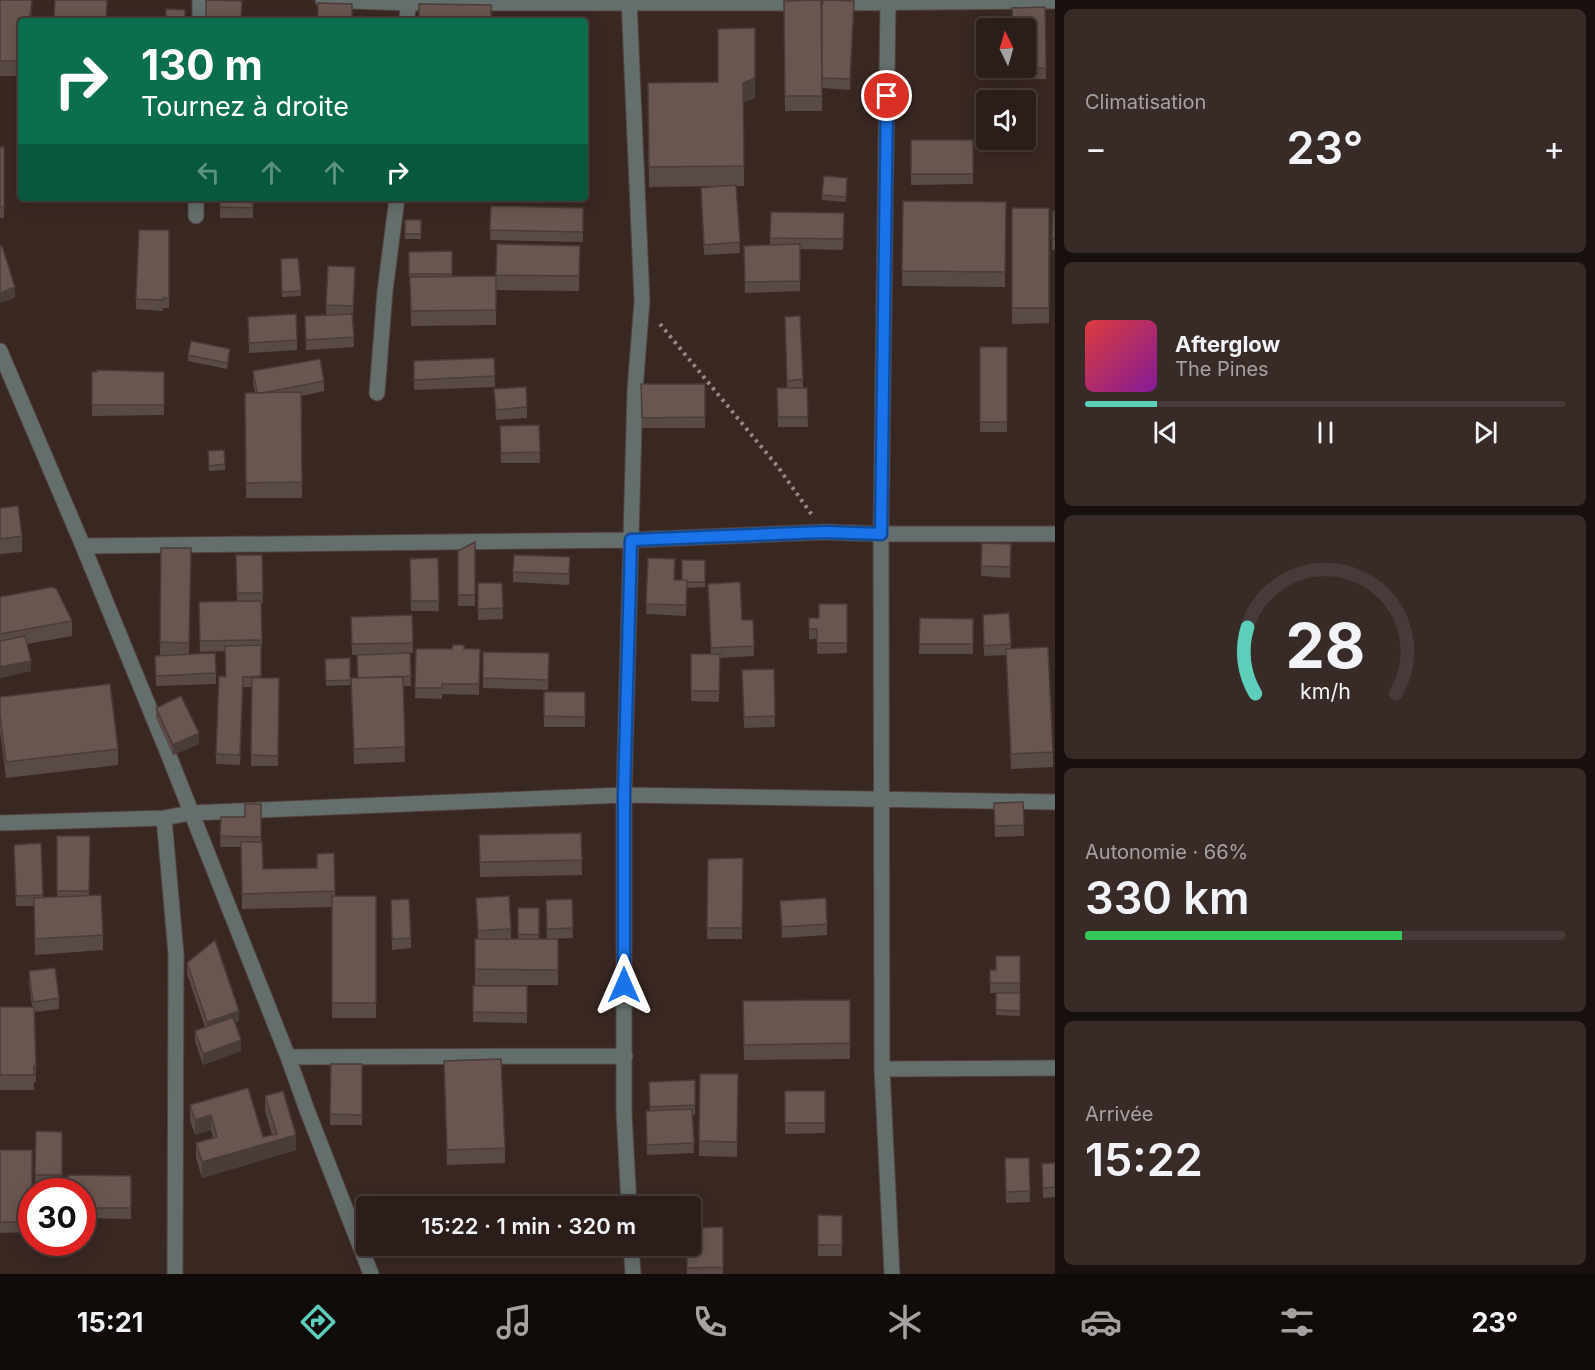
<!DOCTYPE html>
<html lang="fr">
<meta charset="utf-8">
<style>
body{margin:0;font-family:Inter,sans-serif;background:#372a27;color:#f1f3f6;height:100vh;display:flex;flex-direction:column;font-size:22px;white-space:nowrap}
*{box-sizing:border-box;margin:0}
p{font-size:20px;color:#a6a2a2}
.icon{flex:none;width:33px;height:33px;fill:none;stroke:currentColor;stroke-width:2;stroke-linecap:round;stroke-linejoin:round}
.map{position:relative;flex:1;overflow:hidden}
.side{display:flex;flex-direction:column;gap:9px;padding:9px;background:#18100e;width:540px}
.side>*{flex:none}
.guide{position:absolute;left:18px;top:18px;width:570px;height:183px;border-radius:6px;box-shadow:0 3px 15px #0003,0 0 0 2px #473b39;background:#0b6e4f;color:#fff;overflow:hidden}
.needle{width:39px;rotate:355deg}
.tools{position:absolute;left:976px;top:18px;display:grid;gap:12px}
.tools a{display:grid;place-items:center;width:60px;height:60px;border-radius:6px;background:#2b1d1a;box-shadow:0 3px 15px #0003,0 0 0 2px #473b39;font-size:30px}
.speed{position:absolute;left:18px;top:1178px;display:flex;gap:12px;font-size:30px;font-weight:700;text-align:center}
.speed>*{display:grid;place-content:center;width:78px;height:78px;border-radius:50%;background:#2b1d1a;box-shadow:0 3px 15px #0003,0 0 0 2px #473b39;line-height:1}
.speed .limit{border:9px solid #d22;background:#fff;color:#111}
.pin{position:absolute;display:grid;place-items:center;width:51px;height:51px;color:#fff;margin:-26px;border:3px solid #fff;border-radius:50%;box-shadow:0 2px 6px #0007}
.me{position:absolute;width:66px;margin:-33px;rotate:0deg;stroke-linejoin:round;filter:drop-shadow(0 0 4px #0008)}
.turn{display:flex;align-items:center;gap:21px;height:126px;padding:0 24px;font-size:27px}
.turn .icon{width:78px;height:78px;stroke-width:2.5}
.turn b{display:block;font-size:42px;line-height:51px}
.lanes{display:flex;align-items:center;height:57px;padding:0 24px;background:#0003;justify-content:center;gap:30px;direction:ltr}
.lanes .off{opacity:.35}
.big{font-size:45px;font-weight:600;line-height:1.1}
.side .tile{flex:1;display:flex;flex-direction:column;justify-content:center;gap:9px;min-width:0;padding:0 21px;border-radius:9px;background:#372a27}
.side .dial{align-items:center;gap:0}
.dial svg{height:156px;overflow:visible;fill:none;stroke:#473b39;stroke-width:7;stroke-linecap:round;text-anchor:middle}
.dial text{fill:#f1f3f6;stroke:none}
.song{display:flex;align-items:center;gap:18px}
.cover{width:72px;height:72px;border-radius:9px;background:linear-gradient(135deg,hsl(0 70% 55%),hsl(290 70% 35%))}
.played{height:6px;border-radius:3px;background:linear-gradient(90deg,#5cceba 15%,#473b39 15%)}
.keys{display:flex;justify-content:space-around;direction:ltr}
.heat{display:flex;justify-content:space-between;align-items:center;font-size:33px;direction:ltr}
.charge{height:9px;border-radius:4px;background:linear-gradient(90deg,#34c759 66%,#473b39 0)}
.trip{position:absolute;left:356px;top:1196px;width:345px;height:60px;border-radius:6px;background:#2b1d1a;box-shadow:0 3px 15px #0003,0 0 0 2px #473b39;font-weight:600;line-height:60px;text-align:center}
.menu{display:flex;height:96px;justify-content:space-around;align-items:center;background:#110c0a;color:#a6a2a2}
.menu .icon{width:42px;height:42px}
.menu .on{color:#5cceba}
.menu b{font-size:27px;color:#f1f3f6}
main{display:flex;flex:1;min-height:0}
.map>svg:first-child{display:block}
.lines{fill:none;stroke-linecap:round;stroke-linejoin:round}
.street-casing{stroke:#54433e;stroke-width:17}
.path{stroke:#978884;stroke-width:4;stroke-dasharray:3 4.5;stroke-linecap:butt}
.street{stroke:#646e6c;stroke-width:15}
.wall{fill:#5a4a45}
.shaded-wall{fill:#4a3c38}
.building{fill:#695650;stroke:#4a3c38;stroke-width:1.5}
.route-casing{stroke:#114b97;stroke-width:15}
.route{stroke:#1a73e8;stroke-width:10}
</style>
<main>
<div class="map">
<svg width="1055" height="1274" viewBox="0 0 1055 1274">
<rect width="100%" height="100%" fill="#392722"/>
<g class="lines">
<defs>
<path id="street" d="M323 0 408 3H803
M629 0 642 301 635 390 624 795V1113L629 1206
M888 0 881 534 882 1069 892 1274
M836 3 1055 1
M200 21V0
M407 21 408 3
M196 216V198
M0 351 83 546 169 756 288 1057 307 1110 371 1274
M377 393 385 291 397 198
M83 546 631 540 825 532 881 534H1055
M164 818 176 954 175 1274
M0 823 164 818 190 813 624 795 1055 802
M288 1057 625 1056
M882 1069 1055 1068
M631 1245 633 1274"/>
</defs>
<!-- street casing -->
<use href="#street" class="street-casing"/>
<!-- path -->
<path class="path" d="M660 324 778 467 812 515"/>
<!-- street -->
<use href="#street" class="street"/>
</g>
<!-- wall -->
<path class="wall" d="M0 0 33 13 21 21V76H0Z
M784 1 822 5 854 11 850 90 822 88V111H785Z
M1045 7 1046 79H1013V68Z
M648 83 755 98 744 102V186H736L740 253 704 255 701 188 730 186 649 187Z
M911 140H973V184L911 185Z
M0 147H4V218H0Z
M847 184 846 202 822 200V195Z
M220 198H253V218H220Z
M903 201 1006 202 1005 287 902 286Z
M491 206 583 208V242L490 240Z
M1012 208H1049V323L1012 324Z
M1053 211H1055V250H1052Z
M844 213 843 250 800 249V291L745 293 744 246 770 245V238Z
M405 220H421V239H405Z
M169 230V308H163V311L136 309V299Z
M580 246 579 291 496 290V275Z
M452 251V276H496V325L411 326 410 285H409V252Z
M298 258 301 296 282 297 281 259Z
M355 278 353 317 354 347 306 350 305 316 326 315V305Z
M248 317 297 340V350L249 353Z
M785 327 803 379V388H807L808 427H778L777 388H787Z
M980 347H1007V432H980Z
M230 354 227 369 188 361V355Z
M494 358 495 387 414 390V361Z
M253 371 324 381V391L301 396 302 498H246L245 393H255L253 382Z
M92 372H164V415L92 416Z
M641 384H705V428H642Z
M494 389 527 407V418L496 420Z
M539 425 540 463H501L500 426Z
M208 451 225 464V470L209 471Z
M0 508 22 536V552L0 554Z
M475 542V606H458V551Z
M161 548H191L189 655 216 673V684L156 686 155 656H160Z
M236 555H262L263 603H261L262 640V650H261V678H279L278 766H251L252 687H243L240 765 216 764V754L225 677V651L200 652 199 602 237 601Z
M1011 555 1010 578 981 576V566Z
M438 558 439 611H411L410 559Z
M648 558 674 580H682L705 560V587L687 588 686 616 646 614Z
M570 568 569 585 513 582V572Z
M478 583H502L503 619 478 620Z
M708 584 742 620 754 646V656L720 658 719 702 691 701V654H711Z
M0 597 72 621V636L27 644 31 671 0 678Z
M847 604V653L817 654V639H809V618H819Z
M1009 613 1011 648 1053 752V767L1011 769 1006 655 984 656 983 625V615Z
M412 615 413 653H410L411 686H403L405 762 354 764 351 678H358L357 655 383 654 352 655 351 617Z
M920 618 973 619V654H919Z
M416 649H480L479 695 442 694V699L415 698Z
M483 652 549 653 548 690 483 688Z
M350 658V685L326 686 325 659Z
M774 669 775 727 744 728 742 670Z
M544 692H585V727H544Z
M0 697 118 749V765L6 778 0 730Z
M156 708 199 744 173 755 156 718Z
M1023 802 1024 836 995 837 994 803Z
M261 804V842L263 869 317 868V854L334 853 335 896H376V1018H332V907L242 909 241 847H220L221 817H245Z
M581 833 582 875 480 877 479 835Z
M57 836H90L89 896 103 935V950L35 955 34 906H16L14 855 41 843 43 898 57 897Z
M743 858 742 939H707L708 859Z
M476 898 511 929V939H518V908H539V939H558V985H475V939H478Z
M572 899 573 938 547 939 546 900Z
M391 900 411 938V948L392 950Z
M780 901 827 924V935L782 938Z
M1020 956V1016L996 1015V993H990V970H996Z
M187 963 239 1021 235 1023 241 1051 203 1065 195 1041V1031L205 1027 187 974Z
M29 971 59 998V1009L35 1012 36 1082H34V1090H0V1007H32L29 982Z
M527 986V1023L473 1022V1012Z
M850 1000V1059L744 1060 743 1001Z
M444 1061 505 1148V1163L447 1165Z
M331 1064H362V1125H330Z
M700 1074H738L737 1157 699 1156Z
M695 1080V1115L692 1116 694 1153 647 1155 646 1111H650L649 1082Z
M785 1091H825V1133L785 1134Z
M265 1096 296 1150 202 1178 196 1158V1143L213 1138 211 1130 195 1135 190 1120V1105L263 1137 272 1135 265 1111Z
M36 1131 62 1132V1185H35Z
M0 1150 32 1191V1232L0 1233Z
M1005 1158H1029L1030 1202 1006 1203Z
M1055 1163V1197L1043 1198 1042 1164Z
M131 1176V1219L82 1218V1191Z
M818 1215 842 1216V1256H818Z
M723 1227V1274H687V1245Z"/>
<!-- shaded-wall -->
<path class="shaded-wall" d="M33 0 31 21H29Z
M755 78V98L743 102V83Z
M15 287V298L0 303V293Z
M31 661V671L0 678V667Z
M199 733V744L173 755V745Z
M239 1011V1021L207 1033V1022Z
M241 1040V1051L203 1065V1054Z
M211 1115V1130L195 1135V1120Z
M296 1135V1150L202 1178V1162Z"/>
<!-- building -->
<path class="building" d="M0 0H32L29 21H21V61H0Z
M55 0H107L106 21H54Z
M206 0 242 1 241 21H206Z
M821 0 822 96H785L784 1Z
M823 0 854 1 850 79 822 78V5Z
M318 3 352 4V21H318Z
M419 4 491 5V21H419Z
M1045 7 1046 68 1013 69V68H1026V28H1013L1012 8Z
M166 9 185 10V21H166Z
M755 28V78L743 83 744 166 649 167 648 83 718 82V29Z
M911 140H973V174H911Z
M0 147H4V207H0Z
M824 176 847 178 846 197 822 195Z
M736 185 740 242 704 245 701 188Z
M220 198H253V208L220 207Z
M903 201 1006 202 1005 272 902 271Z
M491 206 583 208V232L490 230Z
M1012 208H1049V308H1012Z
M1053 211H1055V239H1052Z
M771 212 844 213 843 239 770 238Z
M405 220H421V234H405Z
M139 230H169V298H163V300L136 299Z
M497 244 580 246 579 276 496 275Z
M800 244V281L745 282 744 246Z
M2 246 15 287 0 293V247Z
M452 251V274H409V252Z
M298 258 301 291 282 292 281 259Z
M328 266 355 267 353 306 326 305Z
M496 276V310L411 311 410 277Z
M296 314 297 340 249 343 248 317Z
M352 314 354 337 306 340 305 316Z
M800 316 803 379 787 381 785 317Z
M191 341 230 349 227 363 188 355Z
M980 347H1007V422H980Z
M494 358 495 376 414 380V361Z
M320 359 324 381 263 393H257L253 371Z
M97 370 164 372V405H92V372H97Z
M641 384H705V417L642 418Z
M526 387 527 407 496 410 494 389Z
M777 388H807L808 417H778Z
M301 392 302 482 246 483 245 393Z
M539 425 540 452 501 453 500 426Z
M224 450 225 464 209 466 208 451Z
M18 506 22 536 0 539V508Z
M475 542V595H458V551Z
M982 543 1011 544 1010 567 981 566Z
M161 548H191L189 643 160 642Z
M236 555H262L263 593H237Z
M514 555 570 557 569 574 513 572Z
M438 558 439 601H411L410 559Z
M648 558 675 559 674 580H687L686 605 646 604Z
M682 560H705V582H687V580H682Z
M740 582 742 620H753L754 646 711 648 708 584Z
M478 583H502L503 608 478 609Z
M53 587V588H56L72 621 0 634V597Z
M261 601 262 640 200 641 199 602Z
M819 604H847V643H817V629H809V618H819Z
M1009 613 1011 644 984 646 983 615Z
M412 615 413 643 352 644 351 617Z
M920 618 973 619V644H919Z
M25 636 31 661 0 667V641Z
M261 645V676L243 677 240 755 216 754 219 676 226 677 225 646Z
M453 645H464V649H480L479 684H442V688H415L416 649H452Z
M1048 647 1053 752 1011 754 1006 649Z
M483 652 549 653 548 680 483 678Z
M215 653 216 673 156 676 155 656Z
M410 653 411 676 358 678 357 655Z
M691 654H720L719 691H691Z
M350 658V680L326 681 325 659Z
M774 669 775 716 744 717 742 670Z
M403 677 405 747 354 749 351 678Z
M252 678H279L278 756 251 755Z
M110 684 118 749 6 762 0 715V697Z
M544 692H585V717L544 716Z
M181 696 199 733 173 745 156 708Z
M1023 802 1024 825 995 826 994 803Z
M245 804H261V837L220 836 221 817H245Z
M581 833 582 860 480 862 479 835Z
M57 836H90L89 891H57Z
M241 842H262L263 869 317 868V854L334 853 335 891 242 894Z
M41 843 43 895 16 896 14 845Z
M743 858 742 928H707L708 859Z
M101 895 103 935 35 939 34 898Z
M332 896H376V1003H332Z
M509 896 511 929 478 931 476 898Z
M826 898 827 924 782 927 780 901Z
M409 899 411 938 392 939 391 900Z
M572 899 573 928 547 929 546 900Z
M518 908H539V935L518 934Z
M475 939H558V970L475 969Z
M215 940 239 1011 207 1022 187 963Z
M996 956H1020V983H990V970H996Z
M55 968 59 998 33 1002 29 971Z
M473 986H527V1013L473 1012Z
M996 993H1020V1011L996 1010Z
M850 1000V1043L744 1045 743 1001Z
M0 1007H34L36 1066H34V1075H0Z
M233 1017 241 1040 203 1054 195 1031Z
M501 1059 505 1148 447 1150 444 1061Z
M331 1064H362V1115L330 1114Z
M700 1074H738L737 1142 699 1141Z
M695 1080V1105L650 1107 649 1082Z
M248 1088 263 1137 277 1134 265 1096 283 1091 296 1135 202 1162 196 1143 217 1137 211 1115 195 1120 190 1105Z
M785 1091H825V1123H785Z
M692 1109 694 1143 647 1145 646 1111Z
M36 1131 62 1132V1175H35Z
M0 1150H32V1222H0Z
M1005 1158H1029L1030 1191 1006 1192Z
M1055 1163V1187L1043 1188 1042 1164Z
M68 1175 131 1176V1208H82V1191H68Z
M818 1215 842 1216V1245H818Z
M723 1227V1267L687 1268V1245H690V1228Z"/>
<g class="lines">
<defs>
<path id="route" d="M624 985V795L631 540 825 532 881 534 887 96"/>
</defs>
<!-- route casing -->
<use href="#route" class="route-casing"/>
<!-- route -->
<use href="#route" class="route"/>
</g>
</svg>
<div class="tools">
<a><svg class="needle" viewBox="-14 -14 28 28"><path d="M0-13l5 13h-10z" fill="#e53935"/><path d="M0 13l5-13h-10z" fill="#a6a2a2"/></svg></a>
<a><svg class="icon" aria-label="sound" viewBox="0 0 24 24"><path d="M4 9h4l5-4v14l-5-4H4zM17 9q2 3 0 6"/></svg></a>
</div>
<div class="speed"><div class="limit">30</div></div>
<div class="pin" style="left:887px;top:96px;background:#d93025"><svg class="icon" aria-label="arrive" viewBox="0 0 24 24"><path d="M6 21V4h12l-3 4 3 4H6"/></svg></div>
<svg class="me" style="left:624px;top:985px" viewBox="-20 -20 40 40"><path d="M0-17L14 15 0 8-14 15z" fill="#1a73e8" stroke="#fff" stroke-width="4"/></svg>
<div class="trip">15:22 · 1 min · 320 m</div>
<div class="guide">
<div class="turn"><svg class="icon" aria-label="right" viewBox="0 0 24 24"><path d="M7 20v-9h11M14 6l5 5-5 5"/></svg><div><b>130 m</b>Tournez à droite</div></div>
<div class="lanes"><svg class="icon off" aria-label="left" viewBox="0 0 24 24"><path d="M17 20v-9H6M10 6l-5 5 5 5"/></svg><svg class="icon off" aria-label="ahead" viewBox="0 0 24 24"><path d="M12 20V5M6 11l6-6 6 6"/></svg><svg class="icon off" aria-label="ahead" viewBox="0 0 24 24"><path d="M12 20V5M6 11l6-6 6 6"/></svg><svg class="icon" aria-label="right" viewBox="0 0 24 24"><path d="M7 20v-9h11M14 6l5 5-5 5"/></svg></div>
</div>
</div>
<section class="side">
<div class="tile"><p>Climatisation</p>
<div class="heat"><a>−</a><b class="big">23°</b><a>+</a></div>
</div>
<div class="tile">
<div class="song"><i class="cover"></i><div><b>Afterglow</b><p>The Pines</p></div></div>
<div class="played"></div>
<div class="keys"><svg class="icon" aria-label="previous" viewBox="0 0 24 24"><path d="M18 5L8 12l10 7zM5 5v14"/></svg><svg class="icon" aria-label="pause" viewBox="0 0 24 24"><path d="M8 5v14M16 5v14"/></svg><svg class="icon" aria-label="next" viewBox="0 0 24 24"><path d="M6 5l10 7-10 7zM19 5v14"/></svg></div>
</div>
<div class="tile dial"><svg viewBox="0 0 100 80">
<path d="M14 69A42 42 0 1 1 86 69"/>
<path d="M14 69A42 42 0 0 1 10 35" stroke="#5cceba"/>
<text x="50" y="56" font-size="32" font-weight="700">28</text>
<text x="50" y="72" font-size="11">km/h</text>
</svg></div>
<div class="tile"><p>Autonomie · 66%</p><b class="big">330 km</b><div class="charge"></div></div>
<div class="tile"><p>Arrivée</p><b class="big">15:22</b></div>
</section>
</main>
<nav class="menu">
<b>15:21</b>
<svg class="icon on" aria-label="directions" viewBox="0 0 24 24"><path d="M12 3l9 9-9 9-9-9zM9 14v-3h6M13 9l2 2-2 2"/></svg>
<svg class="icon" aria-label="music" viewBox="0 0 24 24"><path d="M9 18V5l10-2v13"/><circle cx="6" cy="18" r="3"/><circle cx="16" cy="16" r="3"/></svg>
<svg class="icon" aria-label="phone" viewBox="0 0 24 24"><path d="M5 4h4l2 5-3 2q2 4 5 5l2-3 5 2v4C11 20 4 13 5 4z"/></svg>
<svg class="icon" aria-label="climate" viewBox="0 0 24 24"><path d="M12 3v18M4 7l16 10M4 17L20 7"/></svg>
<svg class="icon" aria-label="car" viewBox="0 0 24 24"><path d="M5 17H2v-5l4-1 3-4h7l3 4 3 1v5h-3M9 17h6M6 11h13"/><circle cx="7" cy="17" r="2"/><circle cx="17" cy="17" r="2"/></svg>
<svg class="icon" aria-label="filters" viewBox="0 0 24 24"><path d="M4 7h16M4 17h16"/><circle cx="9" cy="7" r="2"/><circle cx="15" cy="17" r="2"/></svg>
<b>23°</b>
</nav>
